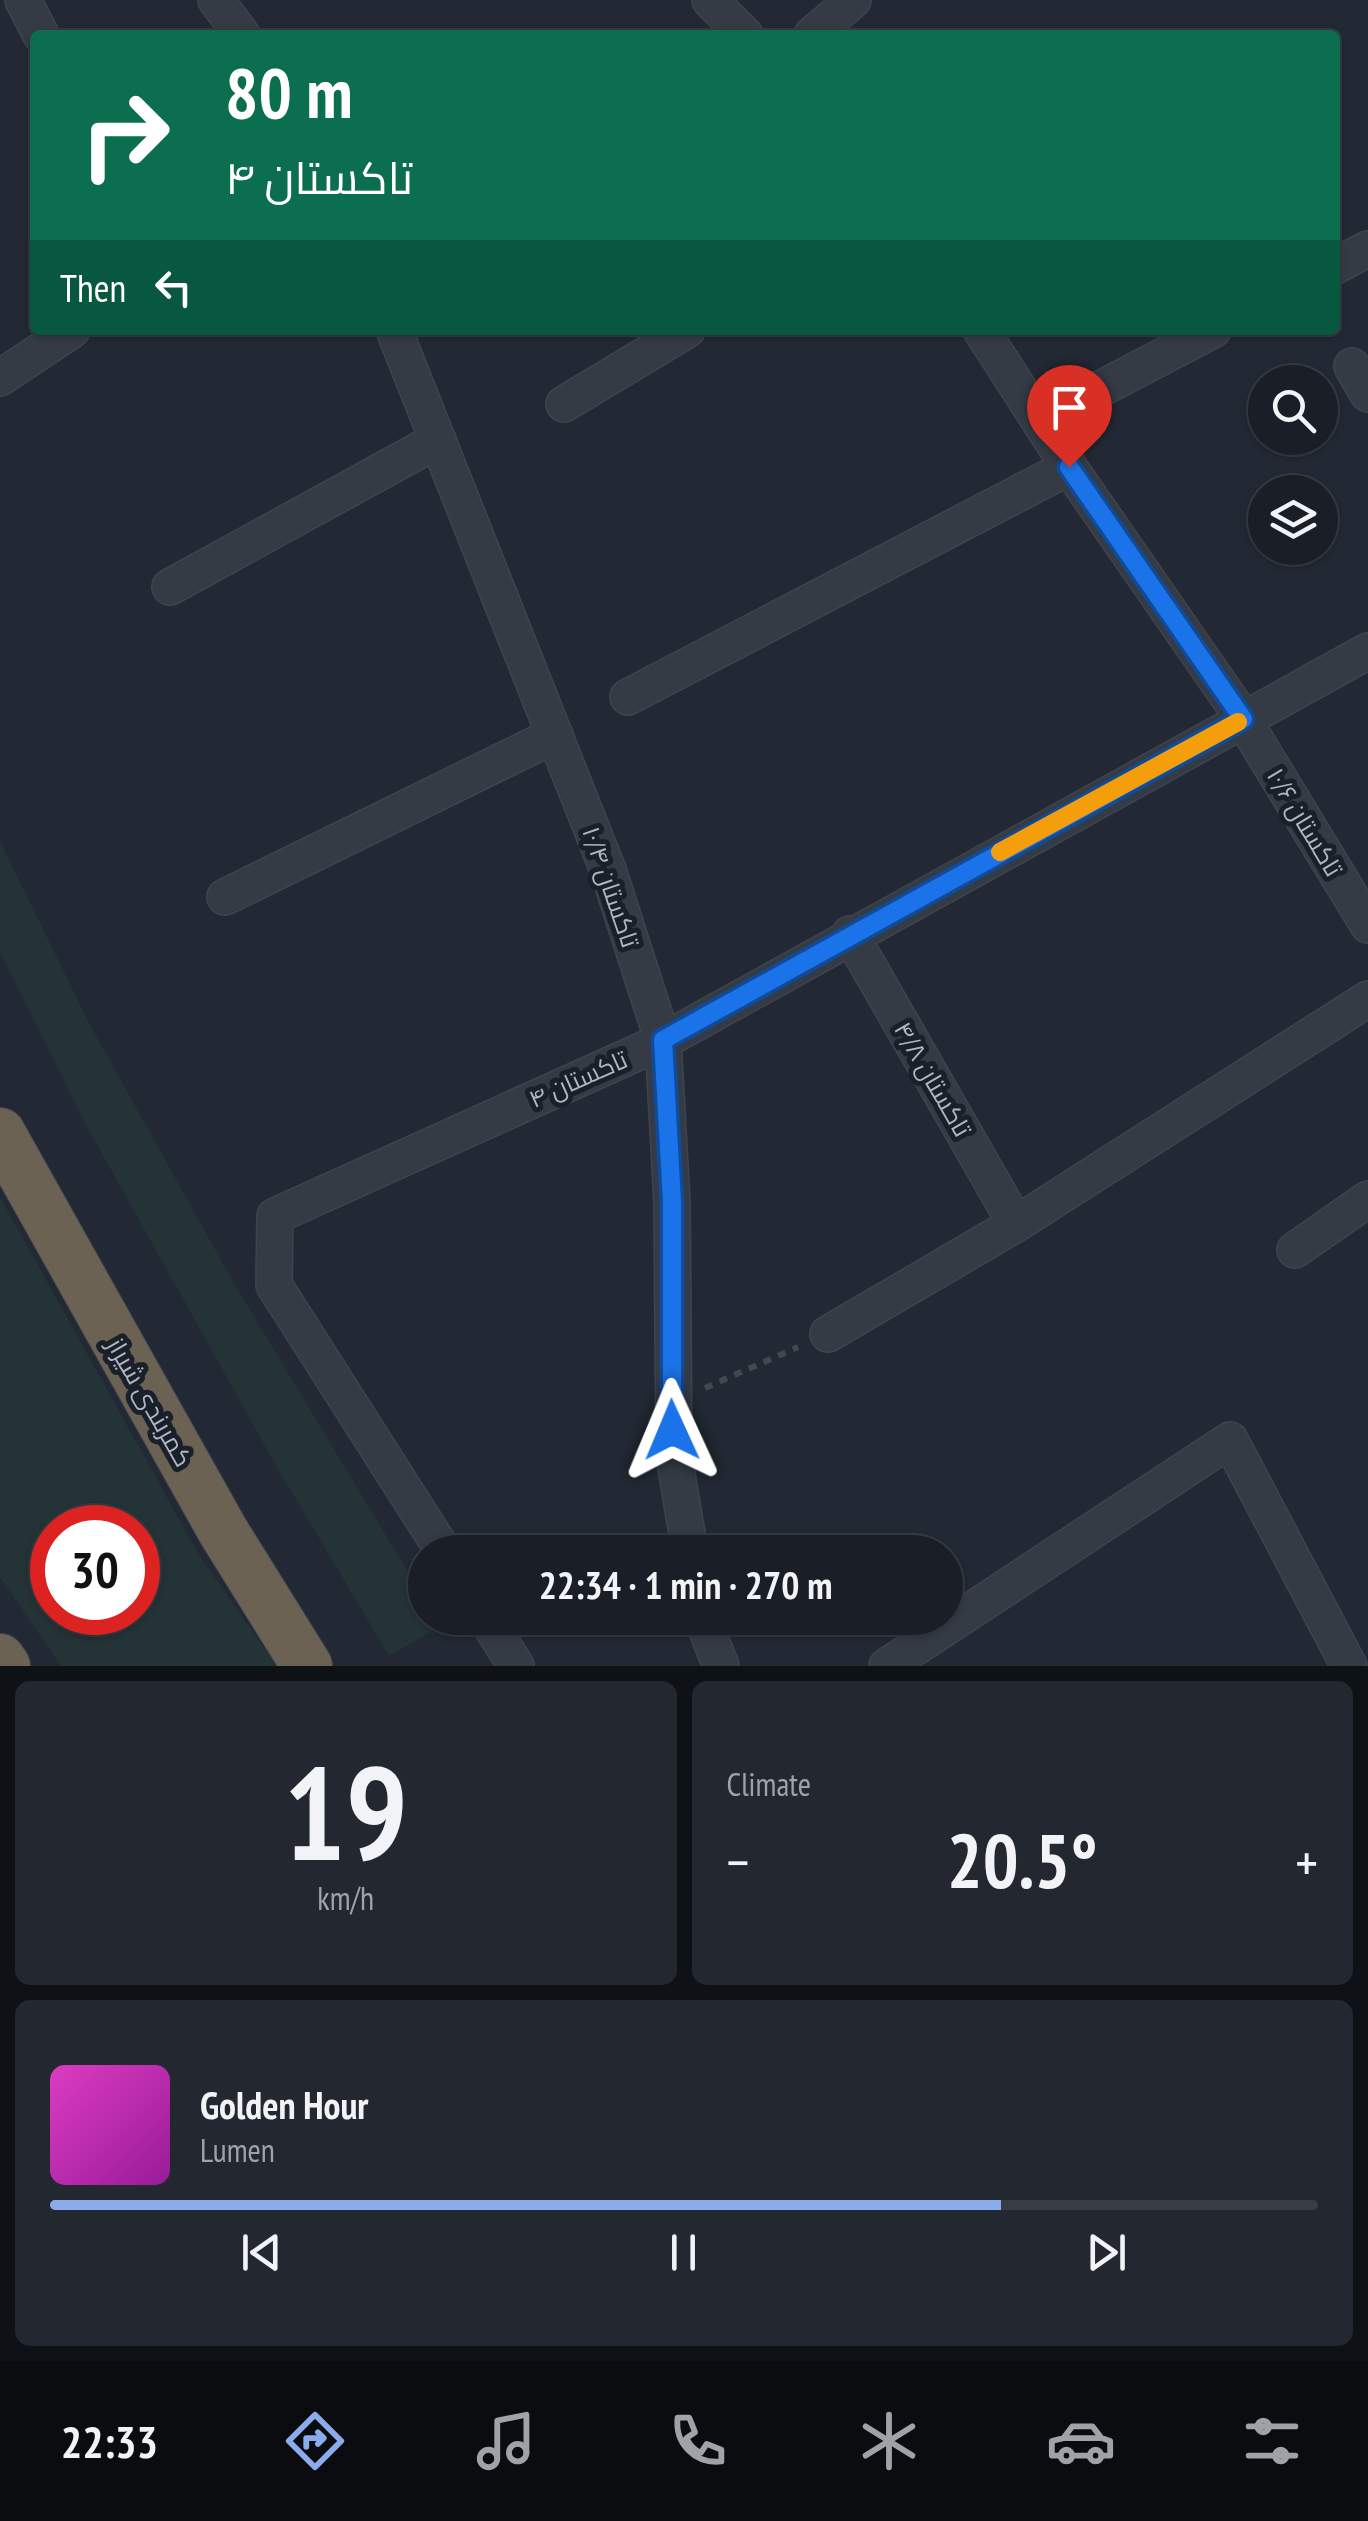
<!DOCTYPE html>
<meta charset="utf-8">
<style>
body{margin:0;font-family:"PT Sans Narrow",Cairo,sans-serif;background:#23272f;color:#f1f3f6;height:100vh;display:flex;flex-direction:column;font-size:38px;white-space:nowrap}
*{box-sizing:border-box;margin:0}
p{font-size:32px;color:#9fa2a7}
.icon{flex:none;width:55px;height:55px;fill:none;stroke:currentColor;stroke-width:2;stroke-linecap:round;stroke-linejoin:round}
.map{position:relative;height:1666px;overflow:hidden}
.panel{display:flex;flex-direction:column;gap:15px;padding:15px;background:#0e1115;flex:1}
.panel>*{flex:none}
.guide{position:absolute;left:30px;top:30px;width:1310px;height:305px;border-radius:10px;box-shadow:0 2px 8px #0004,0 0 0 2px #383d44;background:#0b6e4f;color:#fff;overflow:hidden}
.tools{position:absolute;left:1248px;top:365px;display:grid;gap:20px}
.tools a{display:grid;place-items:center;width:90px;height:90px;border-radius:50%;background:#1a1f27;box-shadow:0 2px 8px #0004,0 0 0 2px #383d44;font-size:50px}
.speed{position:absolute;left:30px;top:1505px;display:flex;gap:20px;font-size:50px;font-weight:700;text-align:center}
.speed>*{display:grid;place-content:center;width:130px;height:130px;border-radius:50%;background:#1a1f27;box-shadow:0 2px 8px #0004,0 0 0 2px #383d44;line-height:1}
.speed .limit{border:15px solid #d22;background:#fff;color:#111}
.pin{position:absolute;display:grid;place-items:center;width:85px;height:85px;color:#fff;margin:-102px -42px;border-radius:50% 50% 50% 0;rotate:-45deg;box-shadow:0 0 10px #0007}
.pin .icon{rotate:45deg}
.me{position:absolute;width:110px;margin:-55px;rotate:359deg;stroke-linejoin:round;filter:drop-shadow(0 0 8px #0008)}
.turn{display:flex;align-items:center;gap:35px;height:210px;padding:0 30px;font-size:45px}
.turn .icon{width:130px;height:130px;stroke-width:2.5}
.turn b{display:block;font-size:70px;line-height:85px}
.then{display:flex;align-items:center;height:95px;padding:0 30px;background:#0003;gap:20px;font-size:38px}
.big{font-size:75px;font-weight:600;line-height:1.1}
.panel .card{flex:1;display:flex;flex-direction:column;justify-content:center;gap:15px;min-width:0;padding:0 35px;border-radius:15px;background:#23272f}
.panel .dial{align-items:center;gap:0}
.dial b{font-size:130px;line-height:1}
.song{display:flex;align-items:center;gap:30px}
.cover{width:120px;height:120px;border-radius:15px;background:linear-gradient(135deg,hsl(310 70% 55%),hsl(300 70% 35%))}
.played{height:10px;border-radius:5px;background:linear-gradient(90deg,#8aacec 75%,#383d44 75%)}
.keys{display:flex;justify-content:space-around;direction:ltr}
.heat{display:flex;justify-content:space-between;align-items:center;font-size:55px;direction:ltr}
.panel .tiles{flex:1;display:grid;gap:15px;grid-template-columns:1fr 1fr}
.card:last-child{grid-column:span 2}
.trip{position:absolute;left:408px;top:1535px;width:555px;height:100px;border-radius:50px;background:#1a1f27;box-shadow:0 2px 8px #0004,0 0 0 2px #383d44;font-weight:600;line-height:100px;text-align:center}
.menu{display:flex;height:160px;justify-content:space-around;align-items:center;background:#0a0c10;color:#9fa2a7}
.menu .icon{width:70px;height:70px}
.menu .active{color:#8aacec}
.menu b{font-size:45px;color:#f1f3f6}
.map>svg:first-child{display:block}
.green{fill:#243336;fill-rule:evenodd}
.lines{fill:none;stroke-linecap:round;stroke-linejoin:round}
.minor-casing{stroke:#3e444f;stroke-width:38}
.highway-casing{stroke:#3f4650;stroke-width:52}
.path{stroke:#3c4c4e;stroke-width:6;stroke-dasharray:8 8;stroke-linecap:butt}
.minor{stroke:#353b45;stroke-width:35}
.highway{stroke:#6b6253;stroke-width:50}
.route-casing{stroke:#114b97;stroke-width:25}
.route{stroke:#1a73e8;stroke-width:18}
.slow{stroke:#f59e0b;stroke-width:18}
.labels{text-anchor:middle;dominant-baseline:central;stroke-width:10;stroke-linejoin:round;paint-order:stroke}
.street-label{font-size:25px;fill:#afb6c2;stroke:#1a202a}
</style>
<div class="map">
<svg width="1368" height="1666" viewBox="0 0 1368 1666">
<rect width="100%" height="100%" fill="#222934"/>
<!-- green -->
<path class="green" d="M0 841 89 1023 236 1287 425 1600V1618H436L441 1626 389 1656 274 1462 85 1123 0 952Z
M0 1197 199 1555 277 1666H61L0 1577ZM52 1528H138V1612H52Z"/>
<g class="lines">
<defs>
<path id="minor" d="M23 0 41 35
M216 0 242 35
M710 0 745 35
M812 35 853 0
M1335 266 1368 249
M394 330 608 870 663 1041 672 1202 674 1456 690 1552
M981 330 1069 467 1236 708 1368 925
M1352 366 1368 394
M0 378 72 330
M564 404 687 330
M1041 420 1213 330
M170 587 438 440
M628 697 1069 467
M225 897 555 735
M850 934 1016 1224
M1295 1250 1368 1199
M828 1334 1016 1224 1368 999
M444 1552 274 1285 275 1216 663 1041 1368 651
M486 1618 516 1666
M702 1618 721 1666
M887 1666 1230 1440 1349 1666"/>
<path id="highway" d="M0 1133 223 1531 307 1666
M0 1659 5 1666"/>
</defs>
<!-- minor casing -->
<use href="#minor" class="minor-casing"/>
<!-- highway casing -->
<use href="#highway" class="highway-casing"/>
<!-- path -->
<path class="path" d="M705 1388 798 1347"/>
<!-- minor -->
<use href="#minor" class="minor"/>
<!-- highway -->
<use href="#highway" class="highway"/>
</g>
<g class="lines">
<defs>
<path id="route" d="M672 1430V1202L663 1040 1243 719 1069 467"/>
</defs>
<!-- route casing -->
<use href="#route" class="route-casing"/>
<!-- route -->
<use href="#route" class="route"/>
<!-- slow -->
<path class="slow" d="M1000 852 1238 722"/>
</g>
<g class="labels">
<!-- street labels -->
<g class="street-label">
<text transform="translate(1305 822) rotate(59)">تاکستان ۱۰/۶</text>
<text transform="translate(611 887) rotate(71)">تاکستان ۱۰/۴</text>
<text transform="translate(578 1079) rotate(-24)">تاکستان ۴</text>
<text transform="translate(933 1079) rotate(60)">تاکستان ۴/۸</text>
<text transform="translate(150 1402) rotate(60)">کمربندی شیراز</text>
</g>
</g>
</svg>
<div class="tools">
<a><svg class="icon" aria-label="search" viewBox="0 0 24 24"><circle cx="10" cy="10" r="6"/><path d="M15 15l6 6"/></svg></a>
<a><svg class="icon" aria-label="layers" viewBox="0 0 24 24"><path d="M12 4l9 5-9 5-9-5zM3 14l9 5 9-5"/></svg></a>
</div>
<div class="speed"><div class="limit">30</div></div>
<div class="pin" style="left:1069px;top:467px;background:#d93025"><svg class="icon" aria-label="arrive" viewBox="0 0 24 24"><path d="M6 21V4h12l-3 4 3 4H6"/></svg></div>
<svg class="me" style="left:672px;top:1430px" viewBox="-20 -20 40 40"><path d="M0-17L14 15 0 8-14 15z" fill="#1a73e8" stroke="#fff" stroke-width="4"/></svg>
<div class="trip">22:34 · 1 min · 270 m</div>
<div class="guide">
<div class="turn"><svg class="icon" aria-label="right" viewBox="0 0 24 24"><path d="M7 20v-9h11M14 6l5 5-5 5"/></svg><div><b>80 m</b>تاکستان ۴</div></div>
<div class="then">Then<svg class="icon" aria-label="left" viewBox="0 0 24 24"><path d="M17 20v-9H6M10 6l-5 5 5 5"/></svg></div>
</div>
</div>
<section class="panel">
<div class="tiles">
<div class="card dial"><b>19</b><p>km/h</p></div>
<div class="card"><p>Climate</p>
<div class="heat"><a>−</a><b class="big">20.5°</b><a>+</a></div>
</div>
<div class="card">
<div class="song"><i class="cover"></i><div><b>Golden Hour</b><p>Lumen</p></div></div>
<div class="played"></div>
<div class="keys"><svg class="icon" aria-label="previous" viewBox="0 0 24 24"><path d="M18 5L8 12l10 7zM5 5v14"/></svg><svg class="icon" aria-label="pause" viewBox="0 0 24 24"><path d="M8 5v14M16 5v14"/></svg><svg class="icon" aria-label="next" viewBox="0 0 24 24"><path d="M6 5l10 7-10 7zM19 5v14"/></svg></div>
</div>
</div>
</section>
<nav class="menu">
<b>22:33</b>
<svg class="icon active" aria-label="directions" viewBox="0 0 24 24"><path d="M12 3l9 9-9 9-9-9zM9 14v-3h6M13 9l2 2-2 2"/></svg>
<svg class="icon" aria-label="music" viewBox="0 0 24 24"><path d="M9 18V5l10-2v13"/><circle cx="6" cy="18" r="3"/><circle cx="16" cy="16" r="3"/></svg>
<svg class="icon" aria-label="phone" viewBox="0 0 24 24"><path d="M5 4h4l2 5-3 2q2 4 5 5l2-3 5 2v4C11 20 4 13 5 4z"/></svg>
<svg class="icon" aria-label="climate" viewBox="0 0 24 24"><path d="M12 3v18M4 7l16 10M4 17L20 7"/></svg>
<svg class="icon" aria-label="car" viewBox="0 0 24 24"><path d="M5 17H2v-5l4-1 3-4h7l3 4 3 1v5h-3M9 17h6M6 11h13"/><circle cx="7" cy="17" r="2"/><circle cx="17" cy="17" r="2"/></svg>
<svg class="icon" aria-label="filters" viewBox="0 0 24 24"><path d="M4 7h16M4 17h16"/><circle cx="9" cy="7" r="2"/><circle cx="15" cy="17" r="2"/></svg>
</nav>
